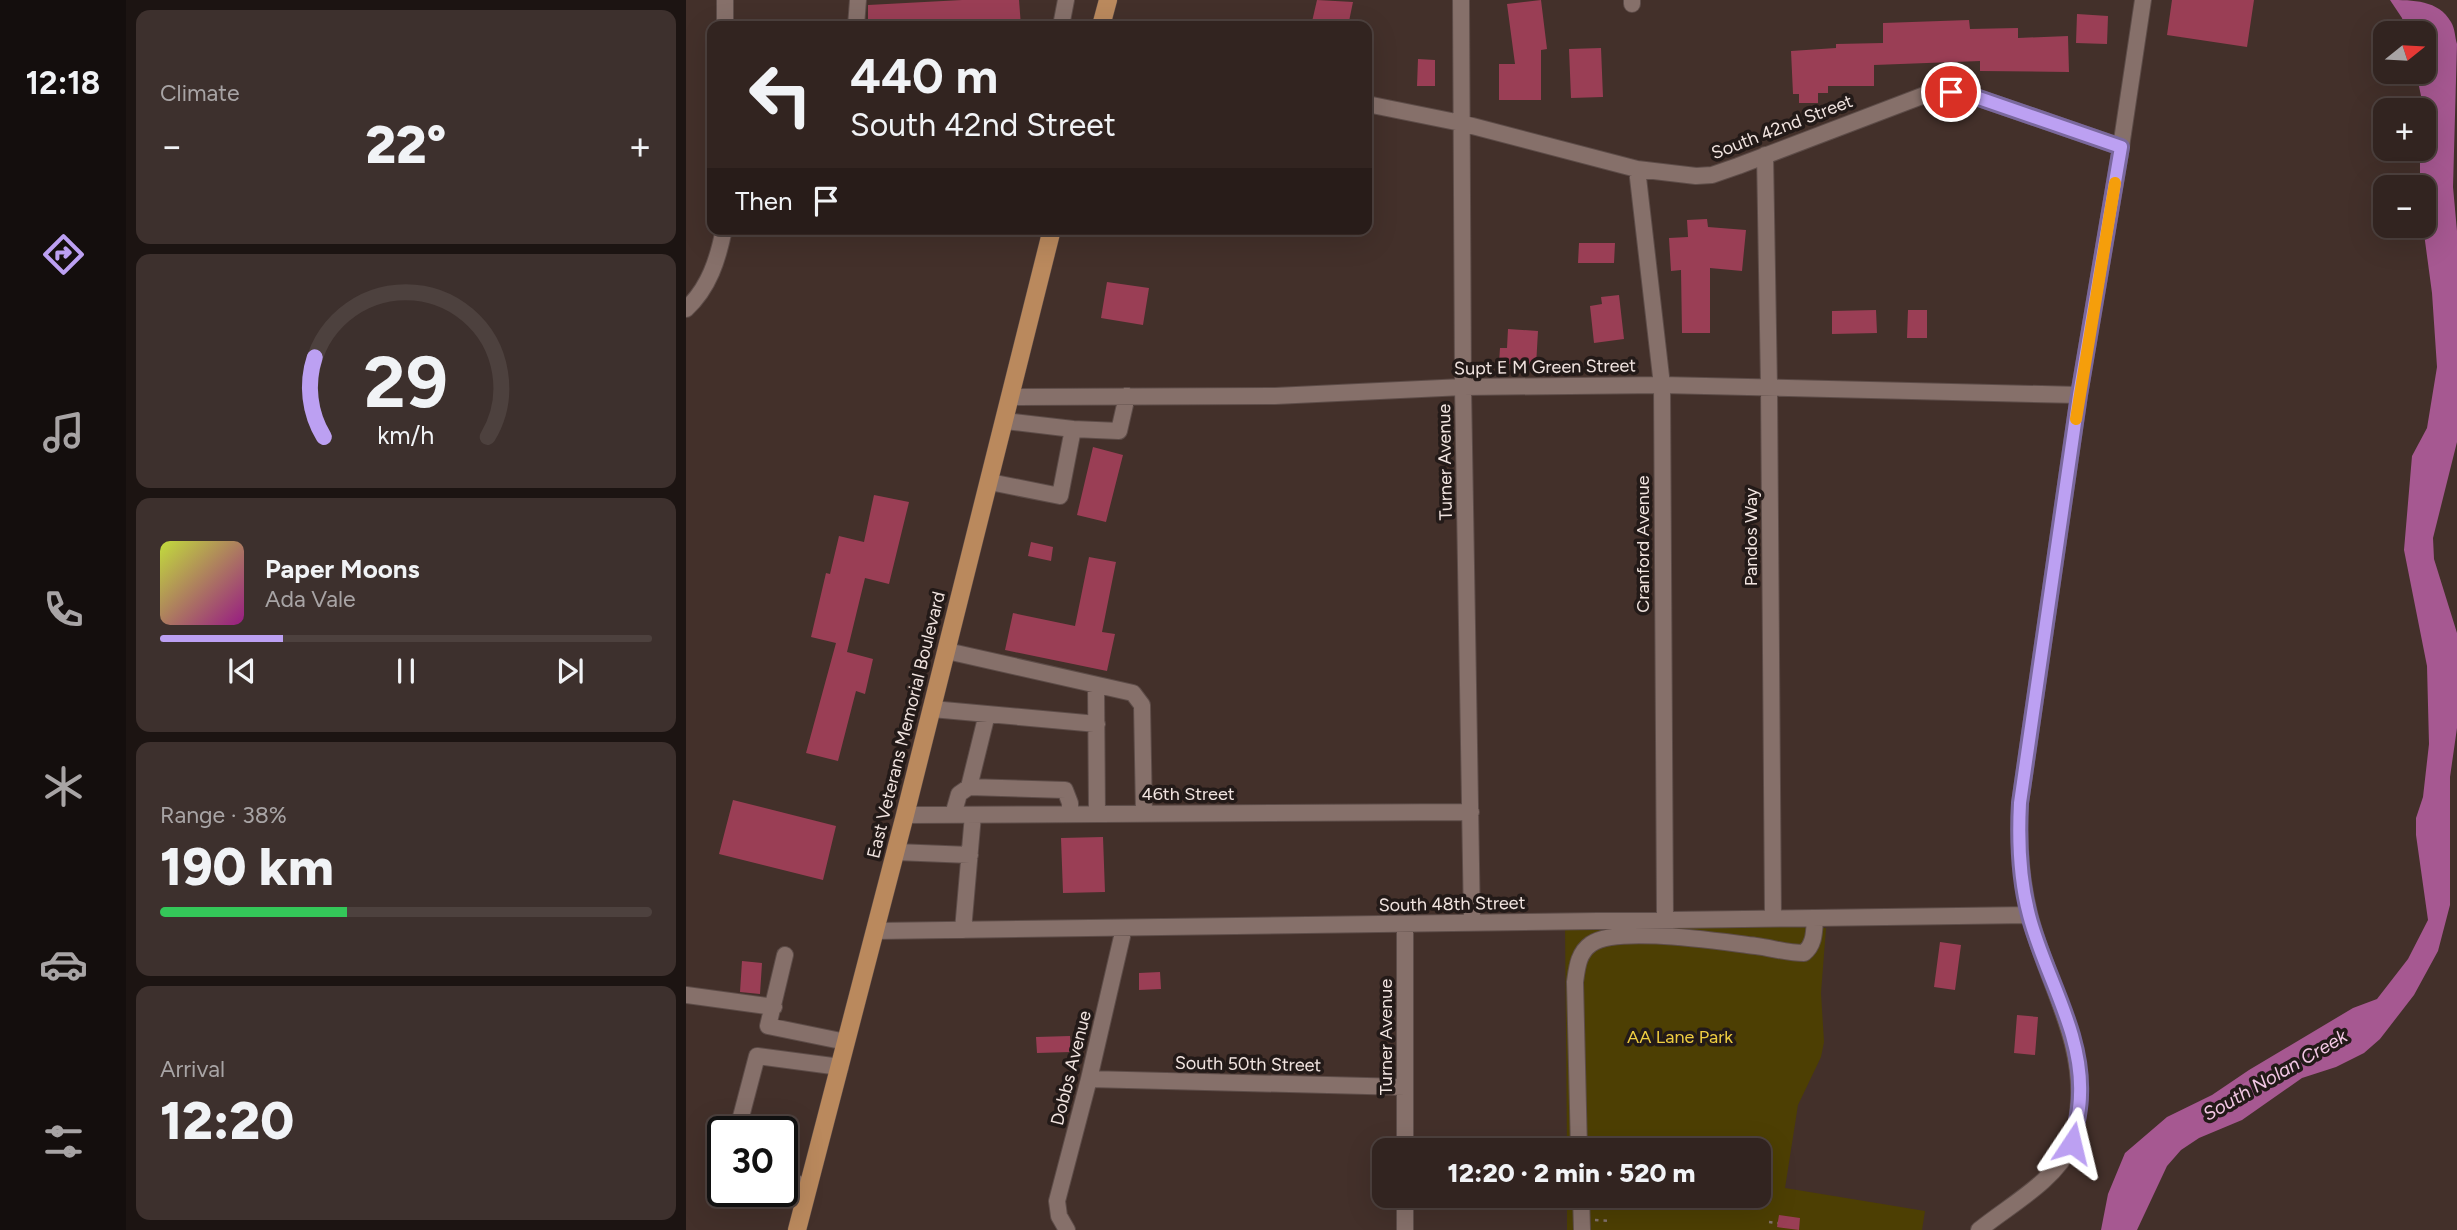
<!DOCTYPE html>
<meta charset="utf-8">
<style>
body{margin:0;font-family:Figtree,sans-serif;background:#3d302d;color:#f1f3f6;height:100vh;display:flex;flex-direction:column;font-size:26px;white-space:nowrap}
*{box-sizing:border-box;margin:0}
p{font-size:23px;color:#a8a4a5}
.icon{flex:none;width:38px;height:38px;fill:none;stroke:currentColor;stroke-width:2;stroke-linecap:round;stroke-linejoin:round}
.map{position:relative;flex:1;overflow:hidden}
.details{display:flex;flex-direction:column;gap:10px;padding:10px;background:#1c1412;width:560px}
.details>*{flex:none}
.hud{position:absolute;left:21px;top:21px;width:665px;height:214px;border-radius:14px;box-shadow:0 7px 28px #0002,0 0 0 2px #4d413e;background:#322420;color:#f1f3f6;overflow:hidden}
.needle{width:46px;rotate:72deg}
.controls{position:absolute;left:1687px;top:21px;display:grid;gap:14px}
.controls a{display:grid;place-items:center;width:63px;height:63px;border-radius:14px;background:#322420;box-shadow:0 7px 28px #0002,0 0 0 2px #4d413e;font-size:35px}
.speed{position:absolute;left:21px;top:1116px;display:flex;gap:14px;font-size:35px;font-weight:700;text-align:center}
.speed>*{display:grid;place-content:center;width:91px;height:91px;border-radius:50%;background:#322420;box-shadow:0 7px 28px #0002,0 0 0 2px #4d413e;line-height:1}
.speed .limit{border:4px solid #111;border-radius:10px;background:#fff;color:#111}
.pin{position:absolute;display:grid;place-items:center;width:60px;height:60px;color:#fff;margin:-30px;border:4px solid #fff;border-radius:50%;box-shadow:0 2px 7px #0007}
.me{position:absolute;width:77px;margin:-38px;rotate:10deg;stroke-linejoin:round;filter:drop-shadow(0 0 5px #0008)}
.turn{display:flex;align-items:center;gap:24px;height:147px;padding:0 28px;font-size:32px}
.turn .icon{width:91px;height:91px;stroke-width:2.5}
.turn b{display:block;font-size:49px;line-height:60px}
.then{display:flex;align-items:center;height:66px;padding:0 28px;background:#0003;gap:14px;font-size:26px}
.big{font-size:52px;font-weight:800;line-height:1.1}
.details .widget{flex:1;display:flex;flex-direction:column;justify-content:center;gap:10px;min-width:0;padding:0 24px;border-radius:14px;background:#3d302d}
.details .dial{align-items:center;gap:0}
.dial svg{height:182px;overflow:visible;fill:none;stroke:#4d413e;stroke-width:7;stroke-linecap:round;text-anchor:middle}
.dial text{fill:#f1f3f6;stroke:none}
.song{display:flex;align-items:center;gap:21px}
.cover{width:84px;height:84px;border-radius:10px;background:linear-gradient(135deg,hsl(70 70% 55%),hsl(310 70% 35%))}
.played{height:7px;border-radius:4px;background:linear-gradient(90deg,#bca0f2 25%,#4d413e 25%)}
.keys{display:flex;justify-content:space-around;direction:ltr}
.heat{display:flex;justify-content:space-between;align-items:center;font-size:38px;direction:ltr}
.charge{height:10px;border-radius:5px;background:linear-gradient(90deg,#34c759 38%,#4d413e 0)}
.trip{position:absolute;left:686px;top:1138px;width:399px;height:70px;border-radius:14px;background:#322420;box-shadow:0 7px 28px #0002,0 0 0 2px #4d413e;font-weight:800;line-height:70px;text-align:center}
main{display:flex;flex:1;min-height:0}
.dock{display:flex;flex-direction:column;width:126px;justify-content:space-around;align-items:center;background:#140e0d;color:#a8a4a5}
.dock .icon{width:49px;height:49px}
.dock .selected{color:#bca0f2}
.dock b{font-size:32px;color:#f1f3f6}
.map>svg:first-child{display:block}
.green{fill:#4d3f03}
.water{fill:#a65891}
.building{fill:#9a3e55}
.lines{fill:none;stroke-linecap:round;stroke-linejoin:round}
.minor-casing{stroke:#5d4c48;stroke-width:18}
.major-casing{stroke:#5d4c48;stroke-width:19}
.path{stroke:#81706b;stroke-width:2.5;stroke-dasharray:3.5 5;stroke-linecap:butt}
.minor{stroke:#86706a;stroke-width:16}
.major{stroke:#ba895d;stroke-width:18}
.route-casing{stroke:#7a689d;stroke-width:18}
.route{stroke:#bca0f2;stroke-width:12}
.slow{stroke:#f59e0b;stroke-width:12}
.labels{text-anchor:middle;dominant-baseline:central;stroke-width:7;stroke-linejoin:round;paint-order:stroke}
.street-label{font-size:18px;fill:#f1e4e0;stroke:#231a18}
.park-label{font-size:18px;fill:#f0ce41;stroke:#231a18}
.water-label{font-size:19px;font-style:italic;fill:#f3c8e5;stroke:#231a18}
</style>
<main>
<nav class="dock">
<b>12:18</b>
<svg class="icon selected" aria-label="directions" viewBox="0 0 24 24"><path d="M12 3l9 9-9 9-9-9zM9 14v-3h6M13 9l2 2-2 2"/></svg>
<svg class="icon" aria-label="music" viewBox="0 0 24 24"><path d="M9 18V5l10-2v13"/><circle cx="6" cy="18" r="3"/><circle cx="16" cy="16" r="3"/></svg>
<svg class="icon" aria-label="phone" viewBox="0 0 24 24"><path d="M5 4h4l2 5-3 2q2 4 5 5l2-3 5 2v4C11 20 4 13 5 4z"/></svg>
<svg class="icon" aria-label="climate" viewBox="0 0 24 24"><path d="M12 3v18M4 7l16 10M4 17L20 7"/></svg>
<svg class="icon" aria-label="car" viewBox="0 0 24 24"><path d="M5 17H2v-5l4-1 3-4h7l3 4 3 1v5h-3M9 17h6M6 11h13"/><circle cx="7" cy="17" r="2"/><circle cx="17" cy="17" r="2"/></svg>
<svg class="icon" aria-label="filters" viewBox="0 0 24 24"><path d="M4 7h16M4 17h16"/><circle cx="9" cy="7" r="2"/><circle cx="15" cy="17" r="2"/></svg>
</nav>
<section class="details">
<div class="widget"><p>Climate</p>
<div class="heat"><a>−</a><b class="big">22°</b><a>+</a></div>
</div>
<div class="widget dial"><svg viewBox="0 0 100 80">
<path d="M14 69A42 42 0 1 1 86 69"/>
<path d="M14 69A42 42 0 0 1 10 34" stroke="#bca0f2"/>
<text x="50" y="56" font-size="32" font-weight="700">29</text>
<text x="50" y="72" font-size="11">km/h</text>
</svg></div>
<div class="widget">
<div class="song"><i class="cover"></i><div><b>Paper Moons</b><p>Ada Vale</p></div></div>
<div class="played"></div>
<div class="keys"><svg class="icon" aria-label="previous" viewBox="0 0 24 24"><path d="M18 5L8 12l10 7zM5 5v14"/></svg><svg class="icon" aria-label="pause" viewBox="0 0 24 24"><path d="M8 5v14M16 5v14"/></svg><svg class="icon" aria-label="next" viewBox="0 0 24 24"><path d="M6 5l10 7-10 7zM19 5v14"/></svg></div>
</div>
<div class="widget"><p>Range · 38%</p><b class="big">190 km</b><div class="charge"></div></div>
<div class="widget"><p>Arrival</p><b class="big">12:20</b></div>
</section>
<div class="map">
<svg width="1771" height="1230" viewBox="0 0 1771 1230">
<rect width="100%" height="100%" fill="#43302a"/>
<!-- green -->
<path class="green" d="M879 921 1140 928 1135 993 1138 1042 1135 1057 1112 1105 1099 1188 1239 1211 1236 1230H881V1195H1073V1150H881Z"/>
<!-- water -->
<path class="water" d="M1704 0C1726 0 1753 0 1765 22 1769 28 1769 38 1771 44L1767 187 1771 231V442L1747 538 1748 559 1771 633V728L1764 777V905L1752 951 1728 995 1694 1039 1678 1053 1650 1067 1616 1078 1556 1120 1513 1138 1495 1150 1481 1166 1451 1230H1415L1422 1194 1439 1153 1481 1117 1526 1095 1563 1070 1667 1008 1691 999 1722 959 1742 920 1730 835V818L1737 797 1743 744 1741 666 1718 550 1726 456 1741 428 1751 367 1746 293 1737 226 1738 187H1734V149H1738V110L1730 72H1738V33H1720L1716 18Z"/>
<!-- building -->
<path class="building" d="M276 0H333L335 26H182V5Z
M631 0 667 2 662 26H625Z
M855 0 861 49 855 50V100H813V64H829L821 4Z
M1486 0H1568L1561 47 1481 35Z
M1391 14 1422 16 1421 44 1390 43Z
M1283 20 1284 29 1332 28V38L1382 36 1383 72 1294 71V61L1188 65V86H1142V93H1132V103H1113V94H1107L1105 51 1150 48V44L1197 43V23Z
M915 48 917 97 885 98 883 49Z
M732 59 749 60V86H731Z
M1021 219 1022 227 1060 230 1056 271 1024 268V333H996L995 270 985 271 983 238 1002 237 1001 220Z
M893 243H929L928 263H892Z
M421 282 463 288 457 325 415 318Z
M933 295 938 339 908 343 904 306 916 304 915 297Z
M1190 310 1191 333 1146 334V311Z
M1222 310H1241V338H1221Z
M822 329 852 331 850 366 813 363 814 348H821Z
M407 447 437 455 420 522 391 515Z
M188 495 223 502 203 584 179 578 161 652 187 659 179 694 170 691 152 761 120 753 150 643 125 637 140 573 144 574 153 536 178 542Z
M345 542 367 547 365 561 342 556Z
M403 557 430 562 416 632 429 634 421 671 319 650 327 613 389 626Z
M47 800 150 826 137 880 33 854Z
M417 837 419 892 377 893 375 838Z
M1254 942 1275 945 1269 990 1248 987Z
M56 961 76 963 74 994 54 992Z
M474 972 475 989 453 990V973Z
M1331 1015 1352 1017 1349 1055 1328 1053Z
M384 1036 385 1052 351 1053 350 1037Z
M1093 1215 1114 1218 1113 1230 1091 1227Z"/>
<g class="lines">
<defs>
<path id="minor" d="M39 0V26
M775 0 777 387 786 923
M946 0V4
M170 26 172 0
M375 26 380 0
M681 104 775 123 951 169 1010 176 1026 175 1052 166 1249 91 1284 95 1435 147
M1079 155 1083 387 1087 918
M951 169 976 385 979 920
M0 309C23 288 32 259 38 229
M326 397 589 396 777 387 976 385 1393 395
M387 429 433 431 441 396
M304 482 374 496 387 429 319 421
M261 651 447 693 456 705 458 814
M410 685 411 814
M246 709 411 724
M283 787 301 714
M219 815 785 812
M267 815 273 794 283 787 379 790 384 803V814
M210 852 284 855
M277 930 287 815
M189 931 1343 915
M99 955 82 1026 160 1042
M0 995 88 1007
M403 1079 719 1087
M51 1132 71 1056 154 1067
M719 1150V924
M893 1150 889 982C891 968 892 953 905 944 931 925 1035 942 1070 946 1086 948 1101 953 1118 953 1129 944 1128 931 1129 918
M96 1179 122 1187
M719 1195V1230
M895 1195 896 1230
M381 1230 373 1216 371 1201 403 1079 438 928
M1293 1230C1325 1204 1368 1182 1386 1144 1390 1135 1391 1122 1392 1112 1401 1041 1359 980 1343 913 1334 876 1332 841 1334 803L1393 395 1435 147 1457 0"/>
<path id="major" d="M415 26 422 0
M111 1230 219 815 366 229"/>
</defs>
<!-- minor casing -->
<use href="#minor" class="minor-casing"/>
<!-- major casing -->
<use href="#major" class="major-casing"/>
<!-- path -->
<path class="path" d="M909 1220 926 1221
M1083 1222 1092 1223"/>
<!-- minor -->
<use href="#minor" class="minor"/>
<!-- major -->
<use href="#major" class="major"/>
</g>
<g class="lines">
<defs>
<path id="route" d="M1265 92 1284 95 1435 147 1393 395 1334 803C1332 841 1333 877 1343 915 1358 974 1397 1032 1394 1095 1394 1111 1390 1127 1386 1143"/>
</defs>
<!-- route casing -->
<use href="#route" class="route-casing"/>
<!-- route -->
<use href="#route" class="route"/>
<!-- slow -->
<path class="slow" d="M1390 419 1429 183"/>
</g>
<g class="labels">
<!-- street labels -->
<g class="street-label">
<text transform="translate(1096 127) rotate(-21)">South 42nd Street</text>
<text transform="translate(859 367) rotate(-1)">Supt E M Green Street</text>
<text transform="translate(759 462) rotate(-91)">Turner Avenue</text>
<text transform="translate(1065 537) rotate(-90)">Pandos Way</text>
<text transform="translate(957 544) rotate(-90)">Cranford Avenue</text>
<text transform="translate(220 725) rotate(-76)">East Veterans Memorial Boulevard</text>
<text x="502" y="794">46th Street</text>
<text transform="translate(766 904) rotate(-1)">South 48th Street</text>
<text transform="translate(700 1037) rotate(-90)">Turner Avenue</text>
<text transform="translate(562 1064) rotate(1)">South 50th Street</text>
<text transform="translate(385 1068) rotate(-76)">Dobbs Avenue</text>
</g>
<!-- park labels -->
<g class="park-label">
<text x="994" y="1037">AA Lane Park</text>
</g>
<!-- water labels -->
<g class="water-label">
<text transform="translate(1589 1075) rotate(-30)">South Nolan Creek</text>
</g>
</g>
</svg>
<div class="controls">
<a><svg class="needle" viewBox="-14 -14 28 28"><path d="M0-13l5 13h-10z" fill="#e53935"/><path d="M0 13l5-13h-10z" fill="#a8a4a5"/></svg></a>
<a>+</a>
<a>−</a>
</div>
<div class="speed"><div class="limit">30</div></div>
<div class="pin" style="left:1265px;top:92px;background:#d93025"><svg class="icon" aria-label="arrive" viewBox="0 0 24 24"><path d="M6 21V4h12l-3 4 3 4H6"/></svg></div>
<svg class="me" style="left:1386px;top:1143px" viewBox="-20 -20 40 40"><path d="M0-17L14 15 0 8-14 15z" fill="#bca0f2" stroke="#fff" stroke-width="4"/></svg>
<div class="trip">12:20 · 2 min · 520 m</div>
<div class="hud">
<div class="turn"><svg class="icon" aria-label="left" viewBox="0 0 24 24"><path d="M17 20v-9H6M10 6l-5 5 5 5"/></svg><div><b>440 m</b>South 42nd Street</div></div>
<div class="then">Then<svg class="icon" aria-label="arrive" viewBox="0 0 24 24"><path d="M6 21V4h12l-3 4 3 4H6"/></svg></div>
</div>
</div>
</main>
